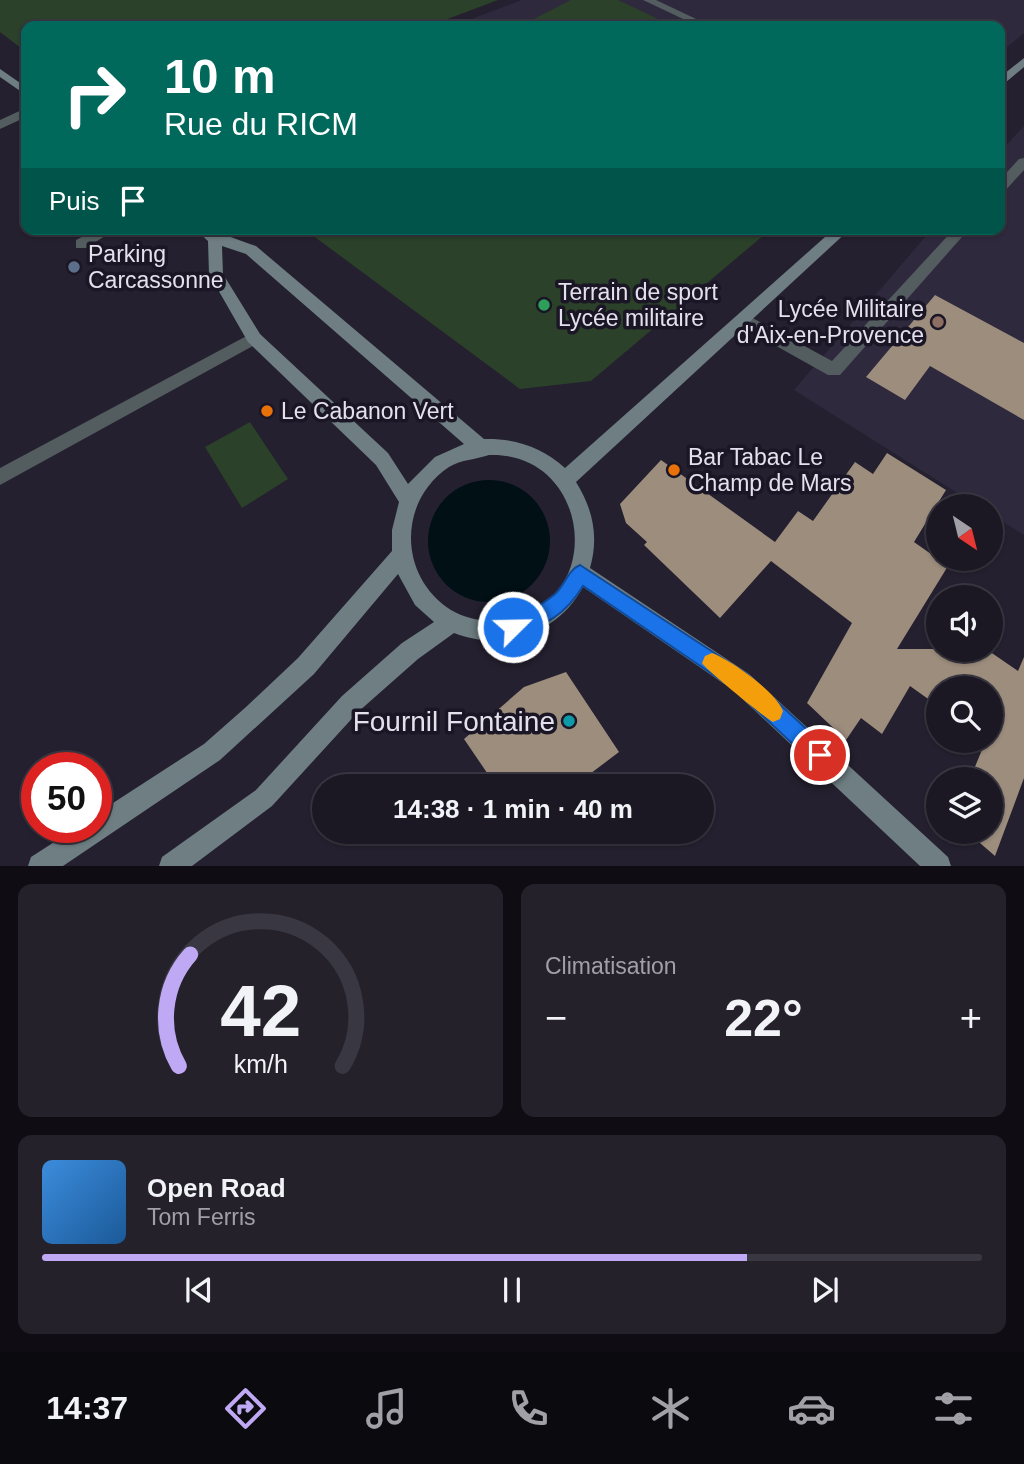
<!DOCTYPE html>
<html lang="fr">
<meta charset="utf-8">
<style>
body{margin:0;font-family:Helvetica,sans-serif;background:#24212b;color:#f1f3f6;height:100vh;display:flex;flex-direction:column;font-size:26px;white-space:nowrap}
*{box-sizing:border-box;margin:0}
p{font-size:23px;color:#a0a0a6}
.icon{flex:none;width:38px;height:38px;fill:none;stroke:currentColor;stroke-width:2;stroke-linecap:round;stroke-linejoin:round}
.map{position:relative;height:866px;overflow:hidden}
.panel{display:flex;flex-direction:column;gap:18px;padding:18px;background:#0f0d13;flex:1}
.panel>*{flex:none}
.top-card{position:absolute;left:21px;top:21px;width:984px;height:214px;border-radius:14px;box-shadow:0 2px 5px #0004,0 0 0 2px #393741;background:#00695c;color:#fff;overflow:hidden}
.needle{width:46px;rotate:145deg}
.fabs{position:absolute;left:926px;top:494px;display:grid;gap:14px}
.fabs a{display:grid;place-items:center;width:77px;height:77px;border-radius:50%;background:#1b1823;box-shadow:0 2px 5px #0004,0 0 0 2px #393741;font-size:35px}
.speed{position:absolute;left:21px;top:752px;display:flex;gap:14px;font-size:35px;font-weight:700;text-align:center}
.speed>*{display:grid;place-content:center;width:91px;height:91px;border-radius:50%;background:#1b1823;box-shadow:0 2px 5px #0004,0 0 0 2px #393741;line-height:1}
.speed .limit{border:10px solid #d22;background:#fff;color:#111}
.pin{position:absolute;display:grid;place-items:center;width:60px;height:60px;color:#fff;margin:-30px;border:4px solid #fff;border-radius:50%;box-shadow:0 2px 7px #0007}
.me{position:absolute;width:77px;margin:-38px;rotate:67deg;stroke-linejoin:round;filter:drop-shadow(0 0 5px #0008)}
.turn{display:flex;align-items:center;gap:24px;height:147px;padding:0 28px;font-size:32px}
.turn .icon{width:91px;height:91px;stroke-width:2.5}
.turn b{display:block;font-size:49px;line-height:60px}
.then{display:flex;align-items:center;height:66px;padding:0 28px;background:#0003;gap:14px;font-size:26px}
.big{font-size:52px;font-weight:700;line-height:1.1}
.panel .tile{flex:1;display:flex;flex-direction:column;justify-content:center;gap:10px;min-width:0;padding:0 24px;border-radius:14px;background:#24212b}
.panel .dial{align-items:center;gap:0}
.dial svg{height:182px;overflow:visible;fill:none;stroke:#393741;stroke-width:7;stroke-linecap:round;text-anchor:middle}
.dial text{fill:#f1f3f6;stroke:none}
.song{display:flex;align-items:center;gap:21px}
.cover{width:84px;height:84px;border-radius:10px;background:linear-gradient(135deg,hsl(210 70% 55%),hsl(210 70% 35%))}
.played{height:7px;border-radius:4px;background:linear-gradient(90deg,#bfa9f4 75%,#393741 75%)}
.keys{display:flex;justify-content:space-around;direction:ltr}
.heat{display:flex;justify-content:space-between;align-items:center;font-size:38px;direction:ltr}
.panel .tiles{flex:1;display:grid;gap:18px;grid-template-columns:1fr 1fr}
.tile:last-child{grid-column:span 2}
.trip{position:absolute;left:312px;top:774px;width:402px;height:70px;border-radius:35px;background:#1b1823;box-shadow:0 2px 5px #0004,0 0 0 2px #393741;font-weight:700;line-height:70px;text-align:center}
.dock{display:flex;height:112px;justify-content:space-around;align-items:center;background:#0b0a0e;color:#a0a0a6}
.dock .icon{width:49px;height:49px}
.dock .selected{color:#bfa9f4}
.dock b{font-size:32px;color:#f1f3f6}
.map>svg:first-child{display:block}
.built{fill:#2f293e}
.green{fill:#2b4129}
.water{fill:#001015}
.building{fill:#9c8d7d}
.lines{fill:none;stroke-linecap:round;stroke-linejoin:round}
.lane{fill:#535d5f;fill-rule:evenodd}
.secondary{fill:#6e7e82;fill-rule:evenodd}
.route{fill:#1a73e8;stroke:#114b97;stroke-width:2}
.slow{fill:#f59e0b}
.service-dot{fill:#5c6f8a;stroke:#1a1625;stroke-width:2.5}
.leisure-dot{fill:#2e9e5b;stroke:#1a1625;stroke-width:2.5}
.education-dot{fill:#8d6e63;stroke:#1a1625;stroke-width:2.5}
.food-dot{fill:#e8710a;stroke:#1a1625;stroke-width:2.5}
.culture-dot{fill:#0f9aa8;stroke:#1a1625;stroke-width:2.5}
.labels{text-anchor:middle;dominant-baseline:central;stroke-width:7;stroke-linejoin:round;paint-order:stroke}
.poi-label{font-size:23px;fill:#e4e1ec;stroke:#1a1625;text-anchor:start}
.near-poi-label{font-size:28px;fill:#e4e1ec;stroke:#1a1625;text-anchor:end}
</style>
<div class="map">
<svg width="1024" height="866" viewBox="0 0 1024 866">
<rect width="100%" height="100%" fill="#24202f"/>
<!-- built -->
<path class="built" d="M522 0H1024V33L999 54V26H453Z
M1024 126V535L991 514 990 506H978L794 390 932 229H999V153Z"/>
<!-- green -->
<path class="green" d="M0 0H498L429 26H26V52L0 32Z
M571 0H618L673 26H520Z
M304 229H771L591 381 520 389Z
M250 422 288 479 242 508 205 447Z"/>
<!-- water -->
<path class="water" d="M428 541a61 61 0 1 1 122 0a61 61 0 1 1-122 0Z"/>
<!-- building -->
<path class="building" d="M935 295 1024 343V420L930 366 905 400 866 377Z
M887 453 946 490 914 542 948 566 897 649H986L1018 671 1024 657V778L995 856 966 831H990V779H970L986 740H990V688H938V706L910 686 882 734 861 718 846 740 807 703 852 623 771 561 720 618 644 545 647 542 626 523 620 504 661 460 775 542 798 511 813 521 855 462 873 474Z
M566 672 619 752 574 786H496L464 739 524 687Z"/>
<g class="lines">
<!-- lane -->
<path class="lane" d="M643 0H656L711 26H698Z
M26 108V117L0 129V120Z
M1024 158V170L1004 192 999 193V181L1019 159Z
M97 229H116L86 248H76V240Z
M954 229H969L840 375H828L737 324 735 320 743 314 749 316 832 361Z
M254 332 260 334 262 338 260 342 0 485V468Z"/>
<!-- secondary -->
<path class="secondary" d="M1024 58V67L999 88V78Z
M0 69 26 87V95L0 77Z
M195 229C216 229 236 240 256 246L484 439C515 438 543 448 565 468L834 229H850L576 482C593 509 599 537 590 568L749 674 948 857 951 866H920L733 690 583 587C558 634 502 652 454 633L418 659 358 712 272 806 192 866H159L162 857 256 790 342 696 402 643 434 622 415 605 398 574 314 674 220 760 63 866H28L31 857 76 828H96V814L204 744 246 707 298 658 392 551V530L399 502 376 465 248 342 209 274 208 241ZM222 246 246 254 464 444 435 457 408 484 388 453 260 334 223 274ZM489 455C591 451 608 603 508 619 489 623 468 620 451 610 399 577 397 502 449 467 462 459 475 460 489 455Z"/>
</g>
<!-- route -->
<path class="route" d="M580 565 748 675 827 748 831 755 827 763 820 766 813 763 734 689 583 586C564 617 545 624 513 637L506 634 503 627 506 620C524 613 540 607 555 594 565 585 568 570 580 565Z"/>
<!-- slow -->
<path class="slow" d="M712 653C732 661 775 691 783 711L780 719 773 722C765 718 705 669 702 663L705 656Z"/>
<!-- markers -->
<circle class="service-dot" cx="74" cy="267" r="7"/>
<circle class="leisure-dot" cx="544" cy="305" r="7"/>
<circle class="education-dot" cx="938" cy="322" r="7"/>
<g class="food-dot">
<circle cx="267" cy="411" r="7"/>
<circle cx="674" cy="470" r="7"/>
</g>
<circle class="culture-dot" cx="569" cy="721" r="7"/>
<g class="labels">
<!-- poi labels -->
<g class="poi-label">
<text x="88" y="254">Parking<tspan x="88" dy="26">Carcassonne</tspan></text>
<text x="558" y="292">Terrain de sport<tspan x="558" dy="26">Lycée militaire</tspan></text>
<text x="924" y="309" text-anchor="end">Lycée Militaire<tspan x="924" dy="26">d'Aix-en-Provence</tspan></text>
<text x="281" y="411">Le Cabanon Vert</text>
<text x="688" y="457">Bar Tabac Le<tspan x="688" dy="26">Champ de Mars</tspan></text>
</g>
<!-- near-poi labels -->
<g class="near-poi-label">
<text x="555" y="721">Fournil Fontaine</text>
</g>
</g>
</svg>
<div class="fabs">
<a><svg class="needle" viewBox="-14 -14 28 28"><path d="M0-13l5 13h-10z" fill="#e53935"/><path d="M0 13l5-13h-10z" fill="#a0a0a6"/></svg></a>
<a><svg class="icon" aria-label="sound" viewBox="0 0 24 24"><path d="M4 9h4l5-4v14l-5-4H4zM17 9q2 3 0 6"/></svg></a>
<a><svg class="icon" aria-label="search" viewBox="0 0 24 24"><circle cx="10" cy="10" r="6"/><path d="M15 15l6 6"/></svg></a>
<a><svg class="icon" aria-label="layers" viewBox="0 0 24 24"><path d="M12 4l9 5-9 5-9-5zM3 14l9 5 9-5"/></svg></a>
</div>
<div class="speed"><div class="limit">50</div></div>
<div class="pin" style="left:820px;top:755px;background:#d93025"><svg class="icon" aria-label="arrive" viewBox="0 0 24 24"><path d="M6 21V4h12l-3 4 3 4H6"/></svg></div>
<svg class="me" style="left:513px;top:627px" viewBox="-20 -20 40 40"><circle r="17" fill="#1a73e8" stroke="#fff" stroke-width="3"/><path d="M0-11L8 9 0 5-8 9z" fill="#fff"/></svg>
<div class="trip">14:38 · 1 min · 40 m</div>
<div class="top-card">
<div class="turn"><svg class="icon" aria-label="right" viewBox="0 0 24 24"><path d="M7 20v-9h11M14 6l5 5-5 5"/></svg><div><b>10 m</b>Rue du RICM</div></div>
<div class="then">Puis<svg class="icon" aria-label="arrive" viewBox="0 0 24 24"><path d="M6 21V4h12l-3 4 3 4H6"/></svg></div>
</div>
</div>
<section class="panel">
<div class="tiles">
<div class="tile dial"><svg viewBox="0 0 100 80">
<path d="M14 69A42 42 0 1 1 86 69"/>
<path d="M14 69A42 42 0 0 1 19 20" stroke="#bfa9f4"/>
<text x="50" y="56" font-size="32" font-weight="700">42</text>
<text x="50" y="72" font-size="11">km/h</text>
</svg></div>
<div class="tile"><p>Climatisation</p>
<div class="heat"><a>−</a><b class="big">22°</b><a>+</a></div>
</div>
<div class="tile">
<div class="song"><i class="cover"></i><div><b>Open Road</b><p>Tom Ferris</p></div></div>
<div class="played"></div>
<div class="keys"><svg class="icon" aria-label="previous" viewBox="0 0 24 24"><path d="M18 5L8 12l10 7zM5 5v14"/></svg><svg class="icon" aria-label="pause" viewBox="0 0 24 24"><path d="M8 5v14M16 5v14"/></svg><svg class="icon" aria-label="next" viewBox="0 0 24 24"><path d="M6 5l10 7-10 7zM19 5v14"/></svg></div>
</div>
</div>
</section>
<nav class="dock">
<b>14:37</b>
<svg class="icon selected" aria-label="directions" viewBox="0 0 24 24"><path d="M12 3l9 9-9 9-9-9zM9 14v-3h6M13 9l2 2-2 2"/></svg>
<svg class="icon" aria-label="music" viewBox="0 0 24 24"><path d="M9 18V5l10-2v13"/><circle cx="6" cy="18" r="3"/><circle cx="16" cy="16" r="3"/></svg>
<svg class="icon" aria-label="phone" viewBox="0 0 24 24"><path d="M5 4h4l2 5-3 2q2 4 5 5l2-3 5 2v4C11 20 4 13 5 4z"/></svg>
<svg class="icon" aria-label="climate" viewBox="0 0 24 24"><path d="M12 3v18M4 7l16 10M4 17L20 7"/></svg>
<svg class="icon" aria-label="car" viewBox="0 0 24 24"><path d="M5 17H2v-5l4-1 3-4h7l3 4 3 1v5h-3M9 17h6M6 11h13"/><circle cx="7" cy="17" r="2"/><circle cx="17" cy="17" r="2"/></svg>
<svg class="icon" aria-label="filters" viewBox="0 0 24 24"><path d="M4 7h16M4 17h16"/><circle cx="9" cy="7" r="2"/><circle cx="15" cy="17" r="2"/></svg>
</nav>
